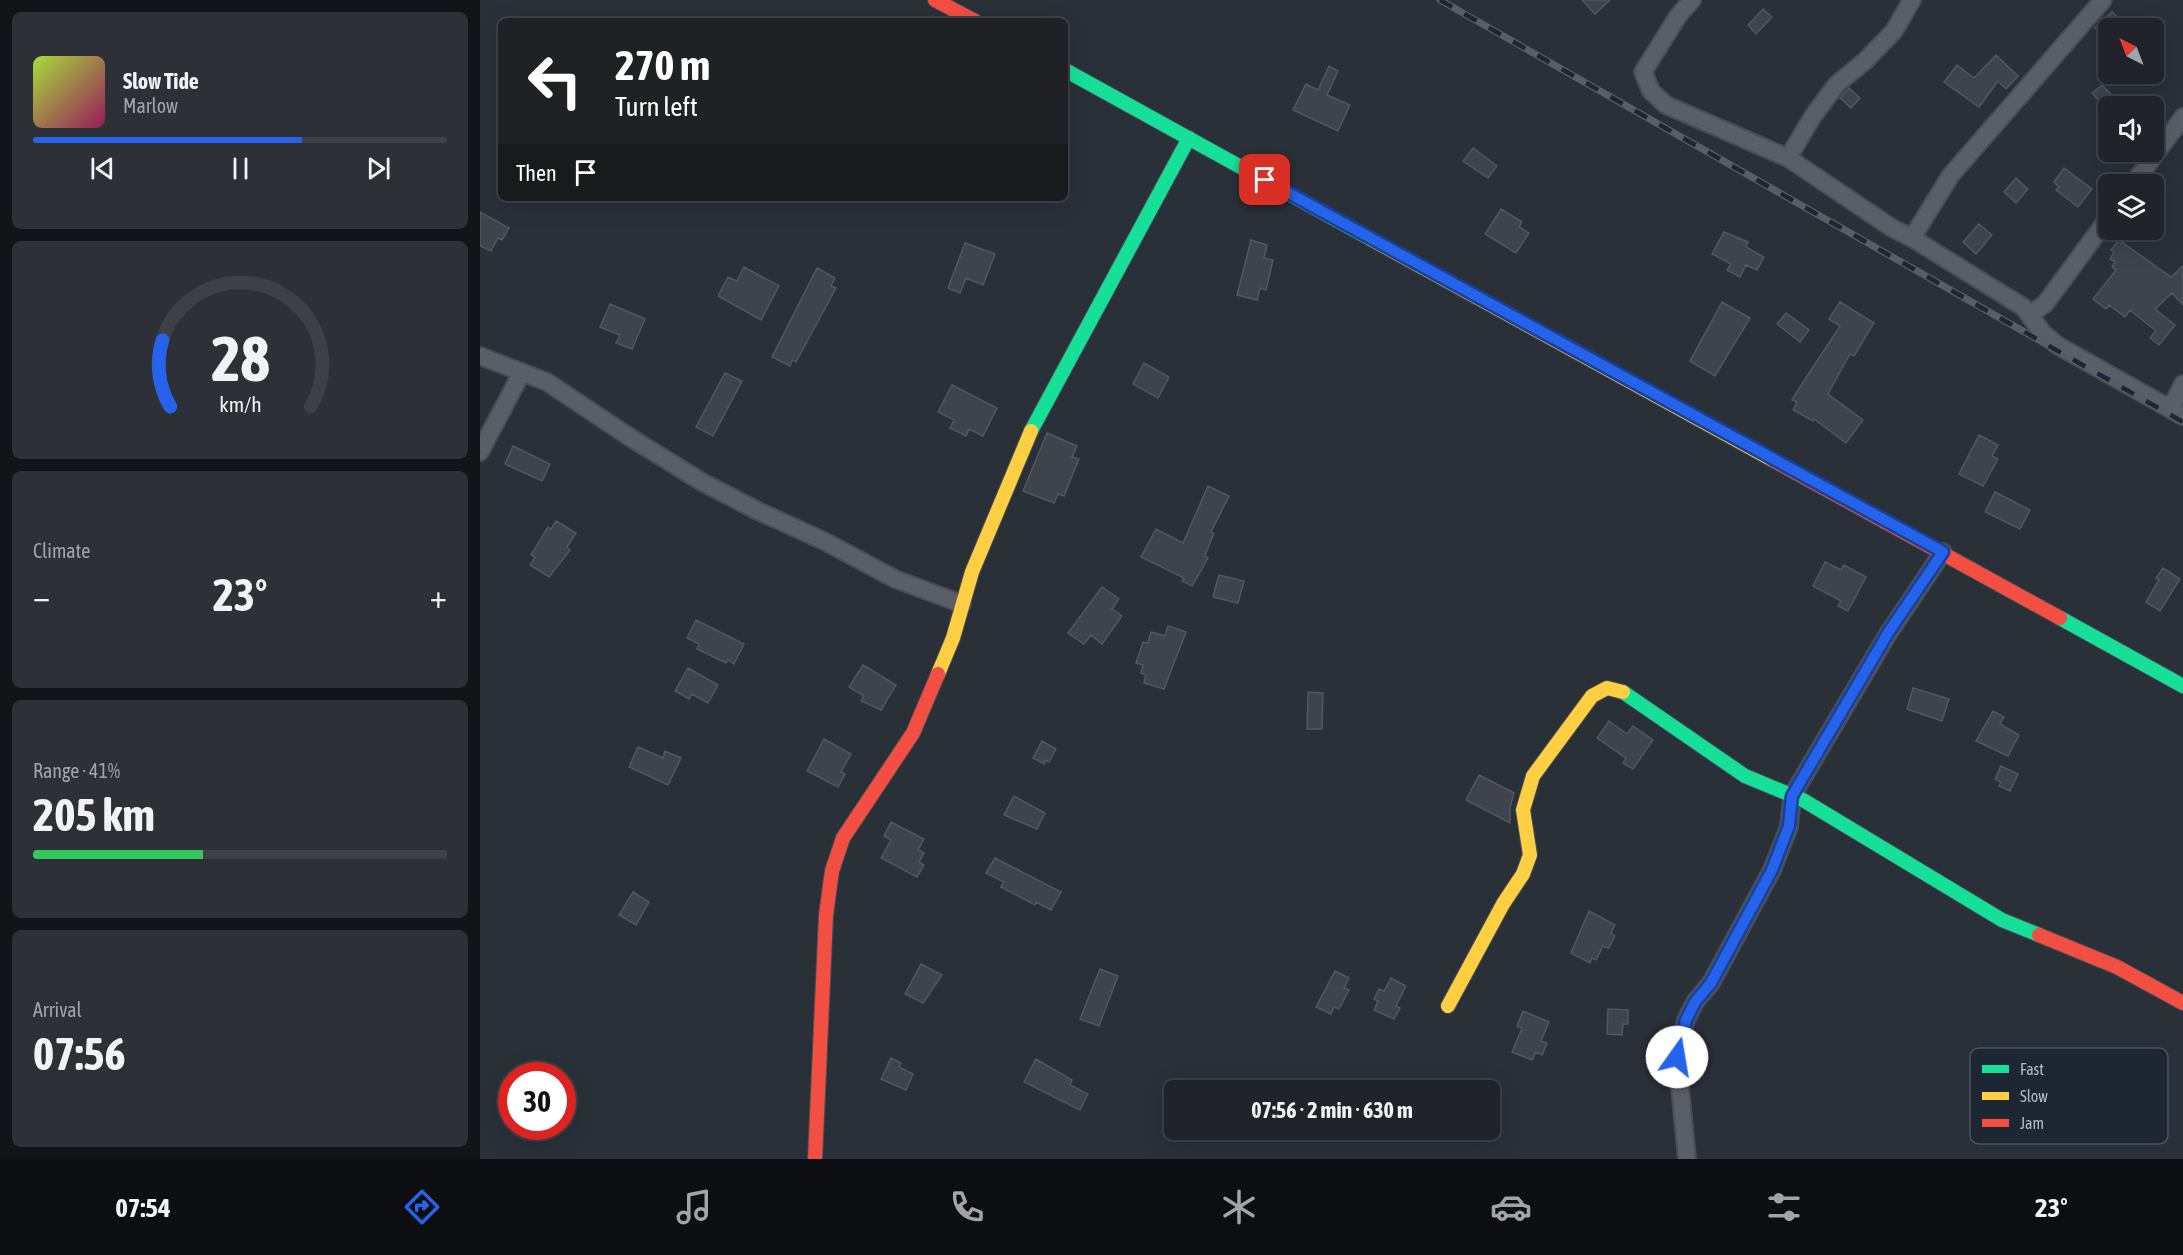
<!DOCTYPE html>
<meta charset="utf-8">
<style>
body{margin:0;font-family:"Asap Condensed",sans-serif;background:#2d3036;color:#f1f3f6;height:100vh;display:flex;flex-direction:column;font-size:22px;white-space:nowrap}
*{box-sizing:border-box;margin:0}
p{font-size:20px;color:#a2a4a8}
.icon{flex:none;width:33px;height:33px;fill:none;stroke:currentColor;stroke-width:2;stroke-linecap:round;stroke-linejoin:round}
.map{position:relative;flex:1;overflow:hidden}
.drawer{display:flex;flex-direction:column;gap:12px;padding:12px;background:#121417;width:480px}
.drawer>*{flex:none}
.guide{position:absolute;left:18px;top:18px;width:570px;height:183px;border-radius:9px;box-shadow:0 6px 24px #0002,0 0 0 2px #3d4147;background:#202124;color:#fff;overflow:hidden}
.needle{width:39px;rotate:318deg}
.fabs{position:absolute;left:1618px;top:18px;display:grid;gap:12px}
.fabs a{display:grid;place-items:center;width:66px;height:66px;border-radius:9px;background:#20242a;box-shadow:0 6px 24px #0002,0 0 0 2px #3d4147;font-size:30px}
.speed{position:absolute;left:18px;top:1062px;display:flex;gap:12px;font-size:30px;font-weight:700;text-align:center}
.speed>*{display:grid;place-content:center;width:78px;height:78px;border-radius:50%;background:#20242a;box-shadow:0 6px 24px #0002,0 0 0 2px #3d4147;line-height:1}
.speed .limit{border:9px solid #d22;background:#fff;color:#111}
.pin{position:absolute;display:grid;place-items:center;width:51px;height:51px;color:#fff;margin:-26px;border-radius:12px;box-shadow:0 3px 9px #0006}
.me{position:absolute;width:66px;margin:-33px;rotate:13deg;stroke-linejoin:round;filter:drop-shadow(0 0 4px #0008)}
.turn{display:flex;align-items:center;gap:21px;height:126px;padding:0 18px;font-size:27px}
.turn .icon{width:78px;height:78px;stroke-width:2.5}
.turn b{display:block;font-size:42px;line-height:51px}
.then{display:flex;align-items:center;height:57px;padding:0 18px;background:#0003;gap:12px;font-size:22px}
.big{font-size:45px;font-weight:700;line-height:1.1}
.drawer .card{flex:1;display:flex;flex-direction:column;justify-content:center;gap:9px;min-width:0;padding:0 21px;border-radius:9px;background:#2d3036}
.drawer .dial{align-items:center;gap:0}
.dial svg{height:156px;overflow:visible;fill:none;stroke:#3d4147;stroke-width:7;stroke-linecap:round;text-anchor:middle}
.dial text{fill:#f1f3f6;stroke:none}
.song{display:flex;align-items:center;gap:18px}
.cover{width:72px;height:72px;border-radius:9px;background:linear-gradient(135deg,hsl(80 70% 55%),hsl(330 70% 35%))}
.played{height:6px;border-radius:3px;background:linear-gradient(90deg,#2563eb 65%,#3d4147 65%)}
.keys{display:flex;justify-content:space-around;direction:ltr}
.heat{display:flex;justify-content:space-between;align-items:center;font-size:33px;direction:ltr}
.charge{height:9px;border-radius:4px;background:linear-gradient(90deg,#34c759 41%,#3d4147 0)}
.trip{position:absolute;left:684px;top:1080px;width:336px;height:60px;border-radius:9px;background:#20242a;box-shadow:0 6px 24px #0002,0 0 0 2px #3d4147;font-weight:700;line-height:60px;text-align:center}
.tab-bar{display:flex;height:96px;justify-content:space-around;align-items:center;background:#0d0e11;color:#a2a4a8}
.tab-bar .icon{width:42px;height:42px}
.tab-bar .current{color:#2563eb}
.tab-bar b{font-size:27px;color:#f1f3f6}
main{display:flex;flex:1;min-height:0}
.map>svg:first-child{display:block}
.building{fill:#3f444c;stroke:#52575f;stroke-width:1.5}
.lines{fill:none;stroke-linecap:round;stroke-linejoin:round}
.street-casing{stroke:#484c55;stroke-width:20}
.fast-casing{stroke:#484c55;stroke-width:16}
.slow-casing{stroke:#484c55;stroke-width:16}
.jam-casing{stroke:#484c55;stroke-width:16}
.street{stroke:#5a5e66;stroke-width:16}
.fast{stroke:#16e098;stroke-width:14}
.slow{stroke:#ffcf43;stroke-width:14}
.jam{stroke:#f24e42;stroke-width:14}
.rail-casing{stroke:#595d64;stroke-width:7}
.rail{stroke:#1d2633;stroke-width:4.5;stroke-dasharray:14;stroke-linecap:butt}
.route-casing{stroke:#184099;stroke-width:15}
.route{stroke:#2563eb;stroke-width:10}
.key{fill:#1d2633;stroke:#4a5360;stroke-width:1.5}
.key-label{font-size:16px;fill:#b4bcc9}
</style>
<main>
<section class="drawer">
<div class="card">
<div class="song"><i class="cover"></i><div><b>Slow Tide</b><p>Marlow</p></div></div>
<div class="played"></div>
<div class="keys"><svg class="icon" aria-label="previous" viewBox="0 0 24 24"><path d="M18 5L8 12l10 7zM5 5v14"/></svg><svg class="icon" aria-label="pause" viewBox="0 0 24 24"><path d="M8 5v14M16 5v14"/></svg><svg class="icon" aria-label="next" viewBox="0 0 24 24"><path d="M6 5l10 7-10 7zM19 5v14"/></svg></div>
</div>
<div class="card dial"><svg viewBox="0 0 100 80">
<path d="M14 69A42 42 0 1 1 86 69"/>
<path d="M14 69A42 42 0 0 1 10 35" stroke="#2563eb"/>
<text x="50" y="56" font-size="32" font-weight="700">28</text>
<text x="50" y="72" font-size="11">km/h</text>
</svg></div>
<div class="card"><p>Climate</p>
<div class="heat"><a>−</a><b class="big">23°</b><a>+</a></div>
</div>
<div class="card"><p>Range · 41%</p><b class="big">205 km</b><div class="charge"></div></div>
<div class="card"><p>Arrival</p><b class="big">07:56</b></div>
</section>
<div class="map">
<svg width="1703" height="1159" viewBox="0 0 1703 1159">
<rect width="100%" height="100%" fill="#2a3038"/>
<!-- building -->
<path class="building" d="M1102 0H1130L1115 14Z
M1283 9 1292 17 1276 34 1268 25Z
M1632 12 1649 28H1629V42L1615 28Z
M1516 55 1538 76 1526 89 1518 81 1499 107 1464 82 1477 65 1494 78Z
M849 66 858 71 847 95 870 105 858 131 813 110 826 84 838 90Z
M1622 85 1642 106H1624L1612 93Z
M1369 88 1380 98 1371 108 1360 98Z
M993 148 1017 166 1008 178 983 161Z
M1584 168 1612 189 1598 207 1576 190 1579 187 1574 182Z
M1536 178 1548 189 1536 203 1524 192Z
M1021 209 1042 222 1039 227 1049 233 1036 253 1005 234Z
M0 212 29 228 22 240 18 238 11 251 0 246Z
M1499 224 1512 235 1496 254 1483 242Z
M1244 232 1268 242 1266 247 1284 257 1277 270 1266 265 1260 277 1247 270 1251 264 1232 254Z
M771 240 787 245 784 258 793 260 786 290 780 288 777 300 757 295Z
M1639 240 1691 277 1703 266V305L1692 293 1675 309 1695 325 1679 345 1670 338 1676 331 1650 310 1645 317 1629 305 1626 309 1613 299 1636 270 1632 267 1635 262 1630 259 1634 252 1631 250Z
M485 243 515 254 503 285 486 278 480 293 468 288Z
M264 267 299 286 281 320 238 296 248 277 257 281Z
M337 268 355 278 351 286 356 288 316 362 312 360 310 366 292 357Z
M1242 302 1270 318 1235 376 1210 361Z
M1360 302 1394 323 1374 356 1370 354 1348 394 1383 420 1366 443 1334 419 1333 421 1313 410 1317 402 1312 400 1320 387 1360 326 1349 319Z
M130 304 165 319 152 349 136 343 140 335 120 327Z
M1306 313 1329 330 1320 342 1297 324Z
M664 363 689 377 678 398 653 384Z
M245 373 262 381 233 436 216 427Z
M472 385 517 408 503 436 489 429 486 436 470 428 474 420 458 412Z
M567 433 597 446 592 457 599 459 584 496 578 494 574 503 543 491Z
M1499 435 1518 445 1512 456 1518 459 1503 486 1479 474Z
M33 446 70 464 62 481 25 464Z
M728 486 749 496 731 532 734 533 725 556 728 558 712 586 702 581 704 578 661 557 676 529 703 543Z
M1515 492 1550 510 1540 529 1505 512Z
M76 521 96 533 87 547 90 550 69 577 50 565 55 557 51 555 68 527 71 529Z
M1345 562 1361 570 1364 565 1386 577 1368 611 1358 606 1361 601 1333 586Z
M1683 568 1700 579 1680 611 1666 602 1679 580 1676 578Z
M739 575 764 581 758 603 733 597Z
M622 587 639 599 632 609 642 616 622 644 611 635 604 644 588 633Z
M216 620 264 644 254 664 248 660 246 663 217 649 219 644 207 638Z
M688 626 706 632 684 689 664 683 666 675 661 673 663 665 656 663 663 642 668 643 671 632 685 636Z
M383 665 416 685 401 710 381 701 384 696 369 687Z
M208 668 238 685 228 703 212 694 209 699 195 691Z
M1433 688 1469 699 1462 721 1427 709Z
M828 692 843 693 842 729H827Z
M1513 711 1524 717 1520 724 1539 735 1528 756 1496 741Z
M1129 721 1147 734 1153 726 1173 740 1153 769 1143 763 1146 758 1117 738Z
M344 739 371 754 361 772 365 774 358 787 327 771Z
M562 741 576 749 569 762 565 760 564 764 553 758Z
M158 747 183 758 185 751 201 758 188 785 149 767Z
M1521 766 1538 774 1530 791 1519 786 1521 782 1515 779Z
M999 775 1034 793 1030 807V823L986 800Z
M534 796 565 813 557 829 524 815Z
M411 822 444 839 438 850 444 853 439 862 444 865 437 877 401 858 411 840 404 836Z
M515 858 581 892 571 910 556 902 555 905 521 887 524 882 506 873Z
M153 892 169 902 156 925 139 915Z
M1109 911 1135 925 1131 933 1135 936 1129 948 1123 946 1116 960 1112 958 1110 963 1091 953Z
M441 964 462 975 443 1003 425 994Z
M620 969 638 976 619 1026 600 1019Z
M855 971 869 978 864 988 869 990 859 1009 854 1007 851 1014 836 1007Z
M911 978 926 986 916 1006 920 1008 914 1019 894 1010 898 1001 894 999 899 989 904 991Z
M1128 1009 1148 1010V1024H1143L1142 1035 1127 1034Z
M1043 1011 1069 1022 1061 1041 1067 1043 1062 1055 1056 1052 1052 1060 1032 1052 1042 1028 1037 1026Z
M411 1058 421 1063 419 1067 433 1074 426 1090 401 1079Z
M556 1059 592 1080 590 1085 608 1094 600 1110 544 1082Z"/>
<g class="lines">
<defs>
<path id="street" d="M1212 0 1198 16 1163 72 1171 91 1186 105 1308 158 1412 228 1432 238
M1623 0 1471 175 1432 238 1543 307 1563 333 1577 345 1703 416
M1308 158 1333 116 1357 84 1385 61 1414 31 1432 0
M1653 184 1703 117
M1550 314 1565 304 1629 217
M0 356 67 382 151 438 222 482 278 511 346 542 415 579 482 604
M1690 409 1703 384
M0 452 42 372
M1207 1159 1197 1057 1206 1020 1215 1002 1231 983 1292 870 1309 827 1312 796 1408 634 1463 552"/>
<path id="fast" d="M585 70 891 239
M551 431 709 138
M1580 618 1703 686
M1143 692 1265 776 1323 800 1522 920 1559 935"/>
<path id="slow" d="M891 239 1291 459
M458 674 473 638 492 572 551 431
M968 1006 1023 904 1043 874 1050 855 1043 810 1053 776 1112 696 1127 688 1143 692"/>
<path id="jam" d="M455 0 495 21
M1291 459 1580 618
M1559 935 1637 967 1703 1003
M335 1159 346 915 352 871 363 838 433 733 458 674"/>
</defs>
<!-- street casing -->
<use href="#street" class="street-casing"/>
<!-- fast casing -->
<use href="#fast" class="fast-casing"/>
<!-- slow casing -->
<use href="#slow" class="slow-casing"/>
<!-- jam casing -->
<use href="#jam" class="jam-casing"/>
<!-- street -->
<use href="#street" class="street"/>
<!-- fast -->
<use href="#fast" class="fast"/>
<!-- slow -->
<use href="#slow" class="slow"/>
<!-- jam -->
<use href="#jam" class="jam"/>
<defs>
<path id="rail" d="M960 0 1703 422"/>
</defs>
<!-- rail casing -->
<use href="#rail" class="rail-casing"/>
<!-- rail -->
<use href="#rail" class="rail"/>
</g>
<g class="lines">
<defs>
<path id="route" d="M785 180 1463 552 1408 633 1312 796 1309 826 1292 870 1231 983 1215 1002 1206 1020 1197 1057"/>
</defs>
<!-- route casing -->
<use href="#route" class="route-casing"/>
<!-- route -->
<use href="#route" class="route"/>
</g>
<!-- legend -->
<rect x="1490" y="1048" width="198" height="96" rx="9" class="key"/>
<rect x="1502" y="1065" width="27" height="8" fill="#16e098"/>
<rect x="1502" y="1092" width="27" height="8" fill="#ffcf43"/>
<rect x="1502" y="1119" width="27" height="8" fill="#f24e42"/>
<g class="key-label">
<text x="1540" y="1075">Fast</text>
<text x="1540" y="1102">Slow</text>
<text x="1540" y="1129">Jam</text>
</g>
</svg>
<div class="fabs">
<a><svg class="needle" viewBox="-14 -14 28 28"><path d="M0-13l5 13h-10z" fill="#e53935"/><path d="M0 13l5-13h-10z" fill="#a2a4a8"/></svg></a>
<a><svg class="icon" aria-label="sound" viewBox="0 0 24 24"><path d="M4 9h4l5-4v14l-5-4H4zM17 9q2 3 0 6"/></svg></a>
<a><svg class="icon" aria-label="layers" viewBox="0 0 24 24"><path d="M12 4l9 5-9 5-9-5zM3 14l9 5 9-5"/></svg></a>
</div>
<div class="speed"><div class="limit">30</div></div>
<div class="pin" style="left:785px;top:180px;background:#d93025"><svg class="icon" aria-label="arrive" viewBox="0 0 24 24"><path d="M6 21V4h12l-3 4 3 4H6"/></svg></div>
<svg class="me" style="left:1197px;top:1057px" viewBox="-20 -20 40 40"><circle r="19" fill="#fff"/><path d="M0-13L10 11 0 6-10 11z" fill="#2563eb"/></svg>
<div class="trip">07:56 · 2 min · 630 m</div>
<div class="guide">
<div class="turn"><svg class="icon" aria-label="left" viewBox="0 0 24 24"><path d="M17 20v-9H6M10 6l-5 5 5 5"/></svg><div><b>270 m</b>Turn left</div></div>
<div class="then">Then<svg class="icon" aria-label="arrive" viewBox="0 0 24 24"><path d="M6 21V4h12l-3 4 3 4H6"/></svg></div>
</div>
</div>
</main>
<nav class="tab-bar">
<b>07:54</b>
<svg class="icon current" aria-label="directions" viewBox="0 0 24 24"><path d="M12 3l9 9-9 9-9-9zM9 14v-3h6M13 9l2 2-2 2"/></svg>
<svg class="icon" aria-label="music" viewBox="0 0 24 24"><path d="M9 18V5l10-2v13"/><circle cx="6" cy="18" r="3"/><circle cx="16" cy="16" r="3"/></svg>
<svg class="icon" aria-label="phone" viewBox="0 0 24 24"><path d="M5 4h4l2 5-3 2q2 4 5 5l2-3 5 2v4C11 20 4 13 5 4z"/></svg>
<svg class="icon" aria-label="climate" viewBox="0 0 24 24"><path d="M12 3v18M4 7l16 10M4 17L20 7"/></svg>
<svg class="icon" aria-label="car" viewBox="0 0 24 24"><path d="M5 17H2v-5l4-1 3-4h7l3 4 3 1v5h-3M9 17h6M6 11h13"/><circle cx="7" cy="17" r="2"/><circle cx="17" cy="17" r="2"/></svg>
<svg class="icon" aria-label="filters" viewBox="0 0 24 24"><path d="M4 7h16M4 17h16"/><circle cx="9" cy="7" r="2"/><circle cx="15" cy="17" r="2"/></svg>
<b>23°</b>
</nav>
